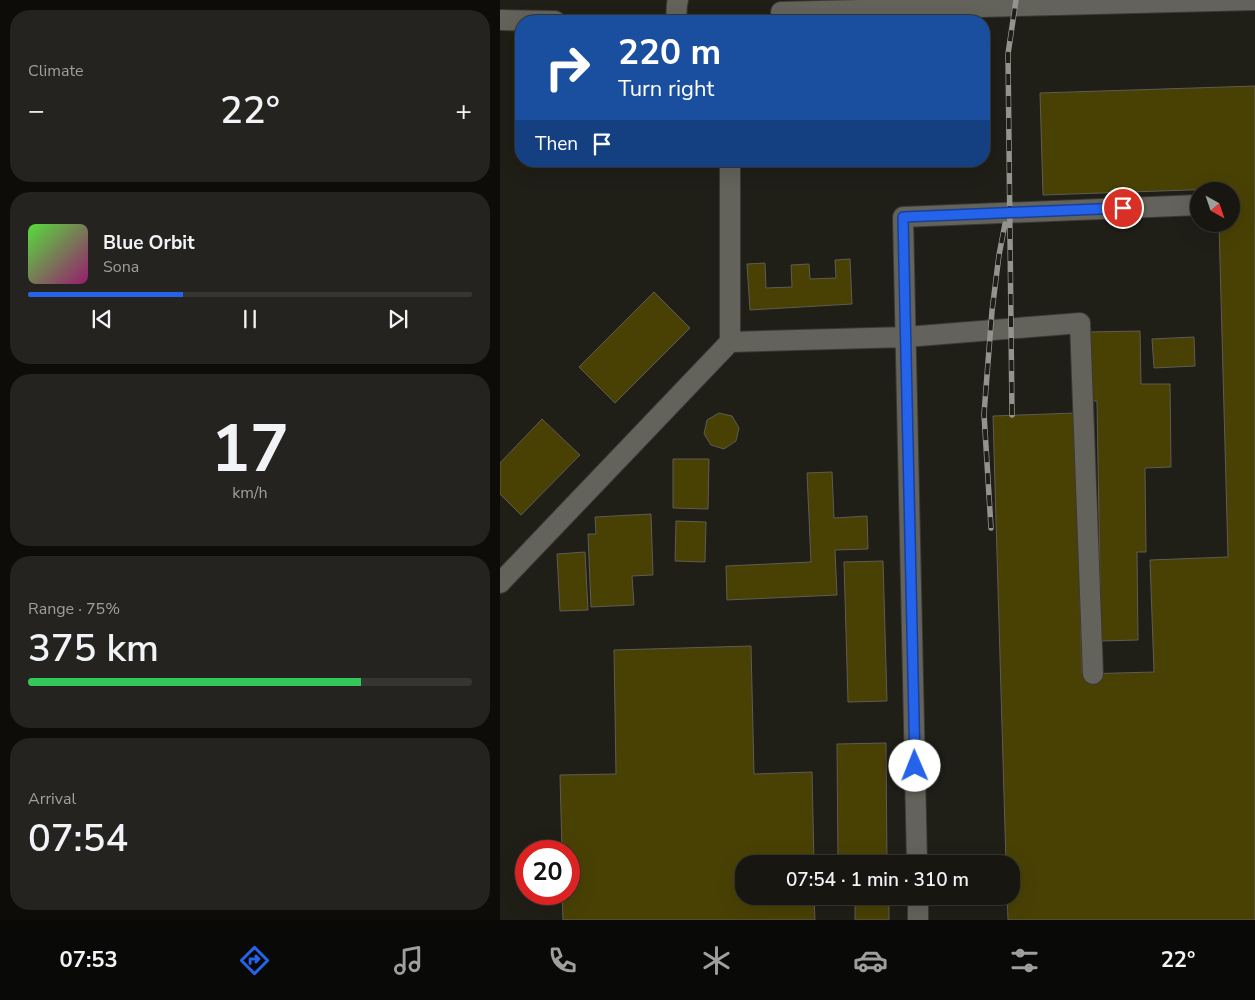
<!DOCTYPE html>
<meta charset="utf-8">
<style>
body{margin:0;font-family:"Nunito Sans",sans-serif;background:#24231f;color:#f1f3f6;height:100vh;display:flex;flex-direction:column;font-size:19px;white-space:nowrap}
*{box-sizing:border-box;margin:0}
p{font-size:16px;color:#9e9f9f}
.icon{flex:none;width:28px;height:28px;fill:none;stroke:currentColor;stroke-width:2;stroke-linecap:round;stroke-linejoin:round}
.map{position:relative;flex:1;overflow:hidden}
.details{display:flex;flex-direction:column;gap:10px;padding:10px;background:#0d0c09;width:500px}
.details>*{flex:none}
.guide{position:absolute;left:15px;top:15px;width:475px;height:152px;border-radius:20px;box-shadow:0 5px 20px #0002,0 0 0 1px #363531;background:#1a4fa0;color:#fff;overflow:hidden}
.needle{width:32px;rotate:140deg}
.tools{position:absolute;left:690px;top:182px;display:grid;gap:10px}
.tools a{display:grid;place-items:center;width:50px;height:50px;border-radius:50%;background:#171611;box-shadow:0 5px 20px #0002,0 0 0 1px #363531;font-size:25px}
.speed{position:absolute;left:15px;top:840px;display:flex;gap:10px;font-size:25px;font-weight:700;text-align:center}
.speed>*{display:grid;place-content:center;width:65px;height:65px;border-radius:50%;background:#171611;box-shadow:0 5px 20px #0002,0 0 0 1px #363531;line-height:1}
.speed .limit{border:8px solid #d22;background:#fff;color:#111}
.pin{position:absolute;display:grid;place-items:center;width:42px;height:42px;color:#fff;margin:-21px;border:2px solid #fff;border-radius:50%;box-shadow:0 1px 5px #0007}
.me{position:absolute;width:55px;margin:-28px;rotate:359deg;stroke-linejoin:round;filter:drop-shadow(0 0 4px #0008)}
.turn{display:flex;align-items:center;gap:18px;height:105px;padding:0 20px;font-size:22px}
.turn .icon{width:65px;height:65px;stroke-width:2.5}
.turn b{display:block;font-size:35px;line-height:42px}
.then{display:flex;align-items:center;height:48px;padding:0 20px;background:#0003;gap:10px;font-size:19px}
.big{font-size:38px;font-weight:600;line-height:1.1}
.details .tile{flex:1;display:flex;flex-direction:column;justify-content:center;gap:8px;min-width:0;padding:0 18px;border-radius:20px;background:#24231f}
.details .dial{align-items:center;gap:0}
.dial b{font-size:65px;line-height:1}
.song{display:flex;align-items:center;gap:15px}
.cover{width:60px;height:60px;border-radius:8px;background:linear-gradient(135deg,hsl(110 70% 55%),hsl(320 70% 35%))}
.played{height:5px;border-radius:2px;background:linear-gradient(90deg,#2563eb 35%,#363531 35%)}
.keys{display:flex;justify-content:space-around;direction:ltr}
.heat{display:flex;justify-content:space-between;align-items:center;font-size:28px;direction:ltr}
.charge{height:8px;border-radius:4px;background:linear-gradient(90deg,#34c759 75%,#363531 0)}
.trip{position:absolute;left:235px;top:855px;width:285px;height:50px;border-radius:20px;background:#171611;box-shadow:0 5px 20px #0002,0 0 0 1px #363531;font-weight:600;line-height:50px;text-align:center}
.dock{display:flex;height:80px;justify-content:space-around;align-items:center;background:#090907;color:#9e9f9f}
.dock .icon{width:35px;height:35px}
.dock .active{color:#2563eb}
.dock b{font-size:22px;color:#f1f3f6}
main{display:flex;flex:1;min-height:0}
.map>svg:first-child{display:block}
.building{fill:#494104;stroke:#5e5c54}
.lines{fill:none;stroke-linecap:round;stroke-linejoin:round}
.minor-casing{stroke:#3a3935;stroke-width:22}
.minor{stroke:#64635b;stroke-width:20}
.rail-casing{stroke:#94948e;stroke-width:5.5}
.rail{stroke:#1f1e17;stroke-width:4;stroke-dasharray:11;stroke-linecap:butt}
.route-casing{stroke:#184099;stroke-width:12}
.route{stroke:#2563eb;stroke-width:9}
</style>
<main>
<section class="details">
<div class="tile"><p>Climate</p>
<div class="heat"><a>−</a><b class="big">22°</b><a>+</a></div>
</div>
<div class="tile">
<div class="song"><i class="cover"></i><div><b>Blue Orbit</b><p>Sona</p></div></div>
<div class="played"></div>
<div class="keys"><svg class="icon" aria-label="previous" viewBox="0 0 24 24"><path d="M18 5L8 12l10 7zM5 5v14"/></svg><svg class="icon" aria-label="pause" viewBox="0 0 24 24"><path d="M8 5v14M16 5v14"/></svg><svg class="icon" aria-label="next" viewBox="0 0 24 24"><path d="M6 5l10 7-10 7zM19 5v14"/></svg></div>
</div>
<div class="tile dial"><b>17</b><p>km/h</p></div>
<div class="tile"><p>Range · 75%</p><b class="big">375 km</b><div class="charge"></div></div>
<div class="tile"><p>Arrival</p><b class="big">07:54</b></div>
</section>
<div class="map">
<svg width="755" height="920" viewBox="0 0 755 920">
<rect width="100%" height="100%" fill="#1f1e17"/>
<!-- building -->
<path class="building" d="M755 86V920H508L507 896H511V864H506L493 416 575 413 582 674 654 672 650 560 728 557 719 224H731V191H718V189L543 195 540 93Z
M350 259 352 304 250 310 247 264 265 263 266 288 292 287 291 265 309 264 310 279 336 278 335 260Z
M154 292 190 328 115 403 79 367Z
M640 331 641 384H670L671 467 645 468 646 552H637L638 640 601 641 597 401H589L588 332Z
M694 337 695 366 654 368 652 339Z
M219 413 232 416 239 428 236 441 224 449 211 445 204 434 207 420Z
M42 419 80 455 21 515 0 494V463Z
M173 459H209L208 509 173 508Z
M332 472 334 518 367 516 368 549 335 550 337 595 227 600 226 566 311 562 307 473Z
M151 514 153 575 132 576 134 605 91 607 88 534H96L95 517Z
M176 521 206 522 205 562 175 561Z
M85 552 88 610 60 611 57 554Z
M383 561 387 701 348 702 344 562Z
M251 646 254 774 312 772 314 864H244V896H314L315 920H63L62 894H69V851H62L60 775 116 774 114 650Z
M386 743 387 864H338L337 744Z
M355 896H389V920H355Z"/>
<g class="lines">
<defs>
<path id="minor" d="M281 12 755 0
M0 20 55 21
M176 21 177 4 178 0
M230 342 406 337 580 323 593 674
M0 583 230 342V161
M417 864 403 217 699 205
M418 896V920"/>
</defs>
<!-- minor casing -->
<use href="#minor" class="minor-casing"/>
<!-- minor -->
<use href="#minor" class="minor"/>
<defs>
<path id="rail" d="M512 415 508 54 516 0
M491 528 484 414 492 311 499 255 505 224"/>
</defs>
<!-- rail casing -->
<use href="#rail" class="rail-casing"/>
<!-- rail -->
<use href="#rail" class="rail"/>
</g>
<g class="lines">
<defs>
<path id="route" d="M415 766 403 217 623 208"/>
</defs>
<!-- route casing -->
<use href="#route" class="route-casing"/>
<!-- route -->
<use href="#route" class="route"/>
</g>
</svg>
<div class="tools">
<a><svg class="needle" viewBox="-14 -14 28 28"><path d="M0-13l5 13h-10z" fill="#e53935"/><path d="M0 13l5-13h-10z" fill="#9e9f9f"/></svg></a>
</div>
<div class="speed"><div class="limit">20</div></div>
<div class="pin" style="left:623px;top:208px;background:#d93025"><svg class="icon" aria-label="arrive" viewBox="0 0 24 24"><path d="M6 21V4h12l-3 4 3 4H6"/></svg></div>
<svg class="me" style="left:415px;top:766px" viewBox="-20 -20 40 40"><circle r="19" fill="#fff"/><path d="M0-13L10 11 0 6-10 11z" fill="#2563eb"/></svg>
<div class="trip">07:54 · 1 min · 310 m</div>
<div class="guide">
<div class="turn"><svg class="icon" aria-label="right" viewBox="0 0 24 24"><path d="M7 20v-9h11M14 6l5 5-5 5"/></svg><div><b>220 m</b>Turn right</div></div>
<div class="then">Then<svg class="icon" aria-label="arrive" viewBox="0 0 24 24"><path d="M6 21V4h12l-3 4 3 4H6"/></svg></div>
</div>
</div>
</main>
<nav class="dock">
<b>07:53</b>
<svg class="icon active" aria-label="directions" viewBox="0 0 24 24"><path d="M12 3l9 9-9 9-9-9zM9 14v-3h6M13 9l2 2-2 2"/></svg>
<svg class="icon" aria-label="music" viewBox="0 0 24 24"><path d="M9 18V5l10-2v13"/><circle cx="6" cy="18" r="3"/><circle cx="16" cy="16" r="3"/></svg>
<svg class="icon" aria-label="phone" viewBox="0 0 24 24"><path d="M5 4h4l2 5-3 2q2 4 5 5l2-3 5 2v4C11 20 4 13 5 4z"/></svg>
<svg class="icon" aria-label="climate" viewBox="0 0 24 24"><path d="M12 3v18M4 7l16 10M4 17L20 7"/></svg>
<svg class="icon" aria-label="car" viewBox="0 0 24 24"><path d="M5 17H2v-5l4-1 3-4h7l3 4 3 1v5h-3M9 17h6M6 11h13"/><circle cx="7" cy="17" r="2"/><circle cx="17" cy="17" r="2"/></svg>
<svg class="icon" aria-label="filters" viewBox="0 0 24 24"><path d="M4 7h16M4 17h16"/><circle cx="9" cy="7" r="2"/><circle cx="15" cy="17" r="2"/></svg>
<b>22°</b>
</nav>
